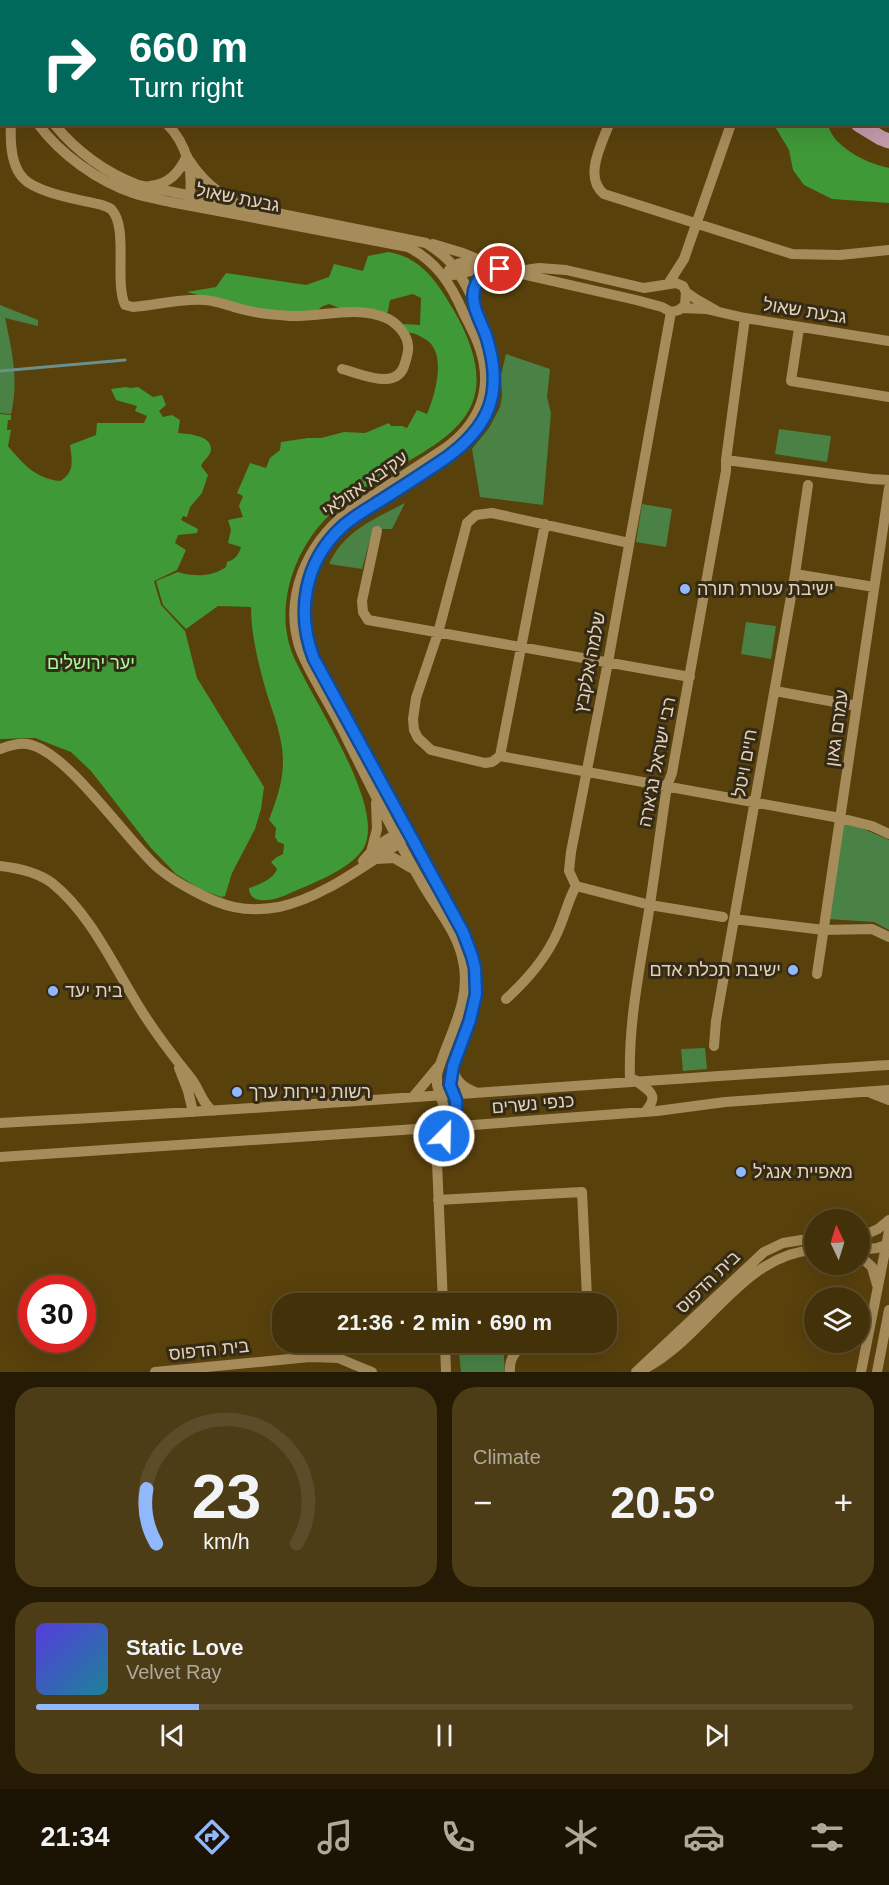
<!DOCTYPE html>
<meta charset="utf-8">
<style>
body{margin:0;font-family:Helvetica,Heebo,sans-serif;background:#4d3d17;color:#f1f3f6;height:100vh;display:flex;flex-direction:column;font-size:22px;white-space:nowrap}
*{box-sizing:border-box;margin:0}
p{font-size:20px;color:#afa99c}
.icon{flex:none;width:33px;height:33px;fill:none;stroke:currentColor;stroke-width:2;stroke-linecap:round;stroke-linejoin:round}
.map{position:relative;height:1372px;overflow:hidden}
.drawer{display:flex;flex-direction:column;gap:15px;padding:15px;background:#251b05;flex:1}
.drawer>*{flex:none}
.hud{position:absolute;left:0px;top:0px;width:890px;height:126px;box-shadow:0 6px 24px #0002,0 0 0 2px #5b4c2a;background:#00695c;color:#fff;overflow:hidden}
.needle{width:39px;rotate:356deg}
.tools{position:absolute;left:804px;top:1209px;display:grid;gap:12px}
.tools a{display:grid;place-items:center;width:66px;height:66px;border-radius:50%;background:#433109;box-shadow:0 6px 24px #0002,0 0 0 2px #5b4c2a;font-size:30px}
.speed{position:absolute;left:18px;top:1275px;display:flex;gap:12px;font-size:30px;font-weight:700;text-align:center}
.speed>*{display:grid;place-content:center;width:78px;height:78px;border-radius:50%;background:#433109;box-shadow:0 6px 24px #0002,0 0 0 2px #5b4c2a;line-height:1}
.speed .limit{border:9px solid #d22;background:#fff;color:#111}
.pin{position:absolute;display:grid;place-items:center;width:51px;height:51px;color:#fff;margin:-26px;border:3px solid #fff;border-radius:50%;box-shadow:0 2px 6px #0007}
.me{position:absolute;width:66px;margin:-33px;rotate:23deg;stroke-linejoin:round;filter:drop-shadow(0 0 4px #0008)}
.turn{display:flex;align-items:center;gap:21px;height:126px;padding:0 30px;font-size:27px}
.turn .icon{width:78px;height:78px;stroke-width:2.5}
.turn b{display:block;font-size:42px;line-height:51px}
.big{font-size:45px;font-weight:600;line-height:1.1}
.drawer .widget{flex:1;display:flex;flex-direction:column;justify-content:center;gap:9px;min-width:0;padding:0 21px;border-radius:24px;background:#4d3d17}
.drawer .dial{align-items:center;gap:0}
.dial svg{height:156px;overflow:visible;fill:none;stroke:#5b4c2a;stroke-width:7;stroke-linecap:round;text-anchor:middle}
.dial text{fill:#f1f3f6;stroke:none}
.song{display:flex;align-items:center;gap:18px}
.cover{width:72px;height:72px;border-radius:9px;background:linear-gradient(135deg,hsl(250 70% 55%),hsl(190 70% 35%))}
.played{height:6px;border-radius:3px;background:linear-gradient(90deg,#91b8fd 20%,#5b4c2a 20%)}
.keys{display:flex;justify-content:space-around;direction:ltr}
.heat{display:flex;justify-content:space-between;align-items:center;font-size:33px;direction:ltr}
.drawer .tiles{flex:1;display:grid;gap:15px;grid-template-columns:1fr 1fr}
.widget:last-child{grid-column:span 2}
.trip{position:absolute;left:272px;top:1293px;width:345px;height:60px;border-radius:24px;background:#433109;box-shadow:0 6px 24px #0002,0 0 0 2px #5b4c2a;font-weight:600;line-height:60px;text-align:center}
.dock{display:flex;height:96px;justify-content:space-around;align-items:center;background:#1b1404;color:#afa99c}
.dock .icon{width:42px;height:42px}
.dock .active{color:#91b8fd}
.dock b{font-size:27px;color:#f1f3f6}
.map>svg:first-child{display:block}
.green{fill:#4a8144}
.forest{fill:#3f9937}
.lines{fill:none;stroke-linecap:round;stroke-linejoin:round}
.stream{stroke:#69908c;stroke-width:3}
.minor{stroke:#a78c5b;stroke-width:10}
.major{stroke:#c69bac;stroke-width:15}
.route-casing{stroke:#114b97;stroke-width:15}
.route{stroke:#1a73e8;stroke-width:10}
.poi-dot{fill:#91b8fd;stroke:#352a16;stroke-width:2}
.labels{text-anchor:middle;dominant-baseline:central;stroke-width:6;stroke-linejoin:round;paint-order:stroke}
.street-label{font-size:18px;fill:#e1d3ba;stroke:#352a16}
.poi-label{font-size:18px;fill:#e1d3ba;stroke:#352a16;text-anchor:start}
.park-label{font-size:18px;fill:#a5fc9c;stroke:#352a16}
</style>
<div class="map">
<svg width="889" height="1372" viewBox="0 0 889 1372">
<rect width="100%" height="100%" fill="#59410c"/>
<!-- green -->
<path class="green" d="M0 305 38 320V326L5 318C12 350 19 382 11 414L0 413Z
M506 354 550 369 547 397 551 413 543 505 480 497 472 449 489 428 500 407 502 397 501 375Z
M779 429 831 436 827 462 775 454Z
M405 503 392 529H373L362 569 329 564C344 531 374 519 405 503Z
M642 504 672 509 666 547 636 542Z
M746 622 776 626 771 659 741 654Z
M842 822 857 826 889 840V930L874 922 828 919Z
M705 1048 707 1069 683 1071 681 1049Z
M458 1343H503L505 1372H461Z"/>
<!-- forest -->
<path class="forest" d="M774 125H827C830 130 833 137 837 141 851 155 870 164 889 168V203L832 199 804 185 793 170 789 150Z
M388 252C421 257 437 282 453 309 526 436 413 444 338 507 311 530 293 561 287 596 284 614 285 632 291 650 306 692 389 807 363 849 350 870 308 885 286 895 275 900 249 906 249 888 258 885 274 879 277 869L271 862 277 857 283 854 284 844 278 842 275 837 276 828 269 820C276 801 283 782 283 762 283 738 274 716 267 694 259 666 251 636 251 607L218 606 186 629 163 605 156 581 178 572C194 577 212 577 226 567L227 562C235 560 239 554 241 547L228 543 231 530 228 520 243 517 239 506 243 496 237 493 250 463 266 468 270 458 280 450 281 442 308 438H321L344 432 365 433 389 423 391 426H402L407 428 417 410 427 414C435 395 448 352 425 339 419 336 414 332 407 333L403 324 420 325 421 298 413 294 390 300 387 315 342 309 329 304 323 306 315 312H287L248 308 187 292 216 287 226 273 306 285 329 277 334 264 363 271 368 256Z
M126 387 131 388 138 387 153 397 162 395 166 405 159 411 163 417 172 415 180 420 178 433C188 434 211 435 211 449 211 456 203 460 201 466L208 475 202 493 190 507 187 517 183 516 181 520 198 529 197 533 178 535 175 543 186 550 177 570 154 581 161 605 185 631 197 678 264 787 261 809 255 829 232 873 225 896 221 897 200 889 176 874 151 848 91 771 71 752 35 738 0 739V414L11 415V420H8L7 430H11L8 446C22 463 36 479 60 481 75 473 72 460 70 445L96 435 97 423H144L147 416 135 411 137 406 116 400 111 389Z"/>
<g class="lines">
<!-- stream -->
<path class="stream" d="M888 79 889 77
M0 371 125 360"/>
<!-- minor -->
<path class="minor" d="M97 0V2
M7 2V0
M20 2V0
M11 124C10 142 11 165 23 178 36 193 82 200 102 205 105 206 108 207 111 209 129 227 114 281 125 305L133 307C156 305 182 298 205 300 219 301 232 307 245 310 260 314 276 315 291 316 322 317 356 305 386 318 396 322 407 334 408 345 409 351 407 357 405 363 398 392 362 374 342 369
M38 124C61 155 98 181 133 193 145 197 158 199 170 202L408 247C436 261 451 284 463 312 469 324 476 336 480 349 494 391 478 425 444 449L346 513C307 545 284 596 299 646 304 661 312 674 319 687 330 706 340 724 349 743 373 791 396 839 423 885 437 909 458 933 463 961 472 1001 448 1036 437 1074V1085L444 1107 433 1140 437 1162 443 1304
M54 124C77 152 104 172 138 185L426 243C437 250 447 257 454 267 477 298 502 364 491 402 484 427 466 444 446 458L343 526C305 565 295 609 314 659L463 932 472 956 475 968 476 994 470 1020 453 1066 450 1086 456 1100V1108L446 1127 437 1162
M167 124C188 145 194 174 189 202
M609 124C602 144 583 177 604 194L792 254 840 255 889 250
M189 160C201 179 215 190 234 202
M150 186C170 184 179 172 187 156
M433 244 463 253 480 260
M449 270C461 257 486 261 500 269L636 300 662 307 671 312 679 310 685 305 686 292
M519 271 539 268 566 270 644 288 676 283 683 286 686 292 696 299 717 311
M453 275 475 270 494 269
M668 284 684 259 731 124
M473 302 476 283 487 270
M682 308 706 309 745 318 889 341
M799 328 791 381 889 397
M726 460 871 479 889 480
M377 531 362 601 363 612 368 620 690 677
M795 574 874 587
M775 691 857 706
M0 749C8 746 18 743 27 744 66 749 127 841 158 868 169 877 180 884 192 890 223 907 245 913 279 907 322 898 363 866 400 843L404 838
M500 756 492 762 485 763 431 750 418 738 414 730 413 719 416 698 438 633 467 523 476 515 492 513 629 543
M500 756 840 818 872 826 889 834
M500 756 545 524
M371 852 377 829 376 803
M376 859 394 858 411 868
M363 861C373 849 386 837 401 834
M0 866C18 868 37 872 52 883 91 914 115 969 141 1010 156 1034 173 1056 190 1077 199 1087 202 1104 213 1111
M576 886 569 871 571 852 608 662 671 312
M576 886 650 905 723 917
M734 919 824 930 872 929 889 937
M817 974 889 488
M506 999C527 980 547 957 558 931 565 916 568 900 576 886
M714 1046 716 1021 795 574 808 485
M179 1068 188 1091 193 1112
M453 1068C455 1081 463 1087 475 1092
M635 1080C648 1091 661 1094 645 1112
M630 1081C628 1020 641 963 650 904 656 865 661 825 667 786L672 773 726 471V460L745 318
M871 1093 889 1100
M413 1097 438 1067
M0 1123C297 1108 593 1083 889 1065
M0 1157 446 1127 657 1111 725 1102 889 1090
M438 1200 582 1192 587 1297 585 1304
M860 1237 878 1229 889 1220
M860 1250 877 1248 889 1244
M860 1256 872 1267 877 1285
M445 1342 446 1372
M646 1368C705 1337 743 1254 814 1250
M155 1372 310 1357 338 1358 372 1372
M510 1372C509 1357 516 1350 528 1342
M636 1372 764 1252 783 1243 814 1238
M861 1372 889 1231
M877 1372 889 1310"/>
<!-- major -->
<path class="major" d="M802 0V2
M827 0V2
M888 115H889
M858 124 881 138 889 141"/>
</g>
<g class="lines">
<defs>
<path id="route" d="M444 1136 456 1108V1100L450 1085 453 1066 470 1020 476 994 475 968 472 956 463 932 314 659C296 613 304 562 342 527 353 517 367 509 380 501 402 487 424 473 446 458 489 427 503 394 488 342 485 329 476 316 474 303 471 290 478 278 487 270L500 269"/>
</defs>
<!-- route casing -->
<use href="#route" class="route-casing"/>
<!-- route -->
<use href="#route" class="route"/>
</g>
<!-- markers -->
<g class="poi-dot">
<circle cx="685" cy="589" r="6"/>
<circle cx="793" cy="970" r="6"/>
<circle cx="53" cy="991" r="6"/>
<circle cx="237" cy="1092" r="6"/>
<circle cx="741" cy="1172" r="6"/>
</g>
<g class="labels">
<!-- street labels -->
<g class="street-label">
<text transform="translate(238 198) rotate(11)">גבעת שאול</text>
<text transform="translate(805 311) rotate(9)">גבעת שאול</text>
<text transform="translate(365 484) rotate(-35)">עקיבא אזולאי</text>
<text transform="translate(590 662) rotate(-79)">שלמה אלקבץ</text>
<text transform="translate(837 728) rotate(-82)">עמרם גאון</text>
<text transform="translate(657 762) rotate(-79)">רבי ישראל נג'ארה</text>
<text transform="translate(745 763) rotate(-80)">חיים ויטל</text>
<text transform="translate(533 1104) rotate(-5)">כנפי נשרים</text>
<text transform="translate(708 1282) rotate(-44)">בית הדפוס</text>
<text transform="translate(209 1350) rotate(-6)">בית הדפוס</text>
</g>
<!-- poi labels -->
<g class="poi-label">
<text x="697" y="589">ישיבת עטרת תורה</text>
<text x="781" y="970" text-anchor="end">ישיבת תכלת אדם</text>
<text x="65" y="991">בית יעד</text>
<text x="249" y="1092">רשות ניירות ערך</text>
<text x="753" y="1172">מאפיית אנג'ל</text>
</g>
<!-- park labels -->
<g class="park-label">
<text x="91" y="663">יער ירושלים</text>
</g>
</g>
</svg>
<div class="tools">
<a><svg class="needle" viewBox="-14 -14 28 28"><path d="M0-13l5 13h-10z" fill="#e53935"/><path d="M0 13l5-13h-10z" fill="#afa99c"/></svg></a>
<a><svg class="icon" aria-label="layers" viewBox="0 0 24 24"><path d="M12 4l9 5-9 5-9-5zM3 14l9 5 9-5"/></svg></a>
</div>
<div class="speed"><div class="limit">30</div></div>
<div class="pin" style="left:500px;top:269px;background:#d93025"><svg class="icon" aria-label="arrive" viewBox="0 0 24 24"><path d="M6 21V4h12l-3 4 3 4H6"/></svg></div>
<svg class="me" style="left:444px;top:1136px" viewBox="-20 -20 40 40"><circle r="17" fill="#1a73e8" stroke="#fff" stroke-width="3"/><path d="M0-11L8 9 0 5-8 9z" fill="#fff"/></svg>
<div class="trip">21:36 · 2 min · 690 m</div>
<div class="hud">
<div class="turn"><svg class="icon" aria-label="right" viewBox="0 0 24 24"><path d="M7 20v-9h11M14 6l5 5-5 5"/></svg><div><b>660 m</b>Turn right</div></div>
</div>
</div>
<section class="drawer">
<div class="tiles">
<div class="widget dial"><svg viewBox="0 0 100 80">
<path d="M14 69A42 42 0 1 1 86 69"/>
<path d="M14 69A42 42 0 0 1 9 41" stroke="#91b8fd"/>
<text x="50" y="56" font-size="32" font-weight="700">23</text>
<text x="50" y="72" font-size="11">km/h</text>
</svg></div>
<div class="widget"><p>Climate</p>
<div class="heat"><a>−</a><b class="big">20.5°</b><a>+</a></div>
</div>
<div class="widget">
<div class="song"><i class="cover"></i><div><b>Static Love</b><p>Velvet Ray</p></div></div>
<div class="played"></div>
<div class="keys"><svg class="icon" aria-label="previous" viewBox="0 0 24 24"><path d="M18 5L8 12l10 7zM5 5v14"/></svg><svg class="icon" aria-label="pause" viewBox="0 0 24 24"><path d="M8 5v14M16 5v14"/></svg><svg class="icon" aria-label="next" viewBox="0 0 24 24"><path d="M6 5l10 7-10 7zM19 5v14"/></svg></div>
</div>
</div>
</section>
<nav class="dock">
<b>21:34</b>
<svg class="icon active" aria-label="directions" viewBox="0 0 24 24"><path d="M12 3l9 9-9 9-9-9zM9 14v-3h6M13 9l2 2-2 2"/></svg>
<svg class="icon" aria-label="music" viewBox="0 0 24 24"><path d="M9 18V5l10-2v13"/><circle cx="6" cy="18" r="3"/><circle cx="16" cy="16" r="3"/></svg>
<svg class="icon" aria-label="phone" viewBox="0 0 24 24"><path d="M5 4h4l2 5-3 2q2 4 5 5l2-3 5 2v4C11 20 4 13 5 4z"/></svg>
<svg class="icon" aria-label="climate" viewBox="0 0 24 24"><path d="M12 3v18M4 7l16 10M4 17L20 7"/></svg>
<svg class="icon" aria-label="car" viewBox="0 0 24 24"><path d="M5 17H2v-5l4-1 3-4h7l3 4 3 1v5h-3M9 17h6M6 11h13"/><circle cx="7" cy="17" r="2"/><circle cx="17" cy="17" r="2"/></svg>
<svg class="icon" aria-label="filters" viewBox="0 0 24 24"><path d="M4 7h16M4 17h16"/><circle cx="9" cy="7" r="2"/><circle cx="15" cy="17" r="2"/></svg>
</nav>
